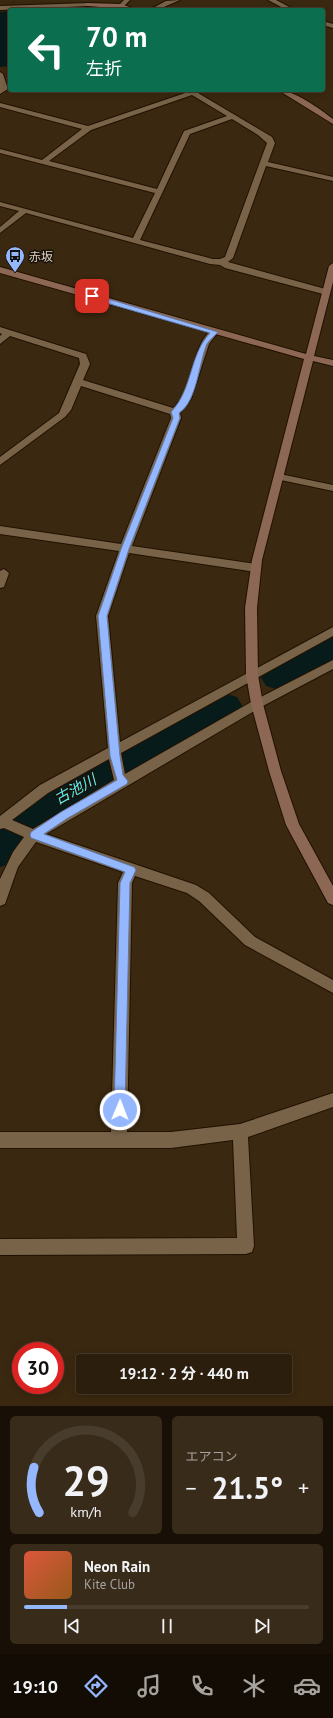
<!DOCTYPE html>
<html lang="ja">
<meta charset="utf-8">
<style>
body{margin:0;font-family:"PT Sans","Noto Sans JP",sans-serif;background:#382b1a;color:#f1f3f6;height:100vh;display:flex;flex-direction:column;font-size:15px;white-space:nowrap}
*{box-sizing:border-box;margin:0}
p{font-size:13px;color:#a6a29d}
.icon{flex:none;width:22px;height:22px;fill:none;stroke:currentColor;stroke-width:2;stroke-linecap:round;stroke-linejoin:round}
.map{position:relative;height:1406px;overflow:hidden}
.details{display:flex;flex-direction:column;gap:10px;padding:10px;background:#181007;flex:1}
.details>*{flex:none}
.top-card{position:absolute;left:8px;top:8px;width:317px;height:84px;border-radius:4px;box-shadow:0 2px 10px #0003,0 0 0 1px #483c2d;background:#0b6e4f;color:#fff;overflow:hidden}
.speed{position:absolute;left:12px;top:1342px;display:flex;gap:8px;font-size:20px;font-weight:700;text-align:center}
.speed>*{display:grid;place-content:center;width:52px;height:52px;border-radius:50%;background:#2c1e0c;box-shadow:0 2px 10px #0003,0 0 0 1px #483c2d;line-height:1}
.speed .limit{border:6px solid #d22;background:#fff;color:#111}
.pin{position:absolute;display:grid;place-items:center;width:34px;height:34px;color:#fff;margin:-17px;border-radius:8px;box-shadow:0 2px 6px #0006}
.me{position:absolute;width:44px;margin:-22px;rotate:1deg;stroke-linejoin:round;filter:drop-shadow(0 0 3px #0008)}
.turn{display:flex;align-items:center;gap:14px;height:84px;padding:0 12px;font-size:18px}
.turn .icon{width:52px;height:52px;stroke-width:2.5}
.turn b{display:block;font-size:28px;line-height:34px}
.big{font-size:30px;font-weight:700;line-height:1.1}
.details .tile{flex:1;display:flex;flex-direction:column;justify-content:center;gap:6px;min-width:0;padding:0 14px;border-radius:6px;background:#382b1a}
.details .dial{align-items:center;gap:0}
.dial svg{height:104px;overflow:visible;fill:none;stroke:#483c2d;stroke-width:7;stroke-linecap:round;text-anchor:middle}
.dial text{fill:#f1f3f6;stroke:none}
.song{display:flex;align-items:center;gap:12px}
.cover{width:48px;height:48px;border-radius:6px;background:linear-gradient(135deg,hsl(10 70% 55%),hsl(30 70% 35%))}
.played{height:4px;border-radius:2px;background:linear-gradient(90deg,#94b7fd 15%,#483c2d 15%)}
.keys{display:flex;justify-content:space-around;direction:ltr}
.heat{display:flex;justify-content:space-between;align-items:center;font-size:22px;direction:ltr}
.details .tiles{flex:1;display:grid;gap:10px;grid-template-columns:1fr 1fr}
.tile:last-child{grid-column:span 2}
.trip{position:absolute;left:76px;top:1354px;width:216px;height:40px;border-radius:4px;background:#2c1e0c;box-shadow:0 2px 10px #0003,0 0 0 1px #483c2d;font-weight:700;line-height:40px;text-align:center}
.tab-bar{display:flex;height:64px;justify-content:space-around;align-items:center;background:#120c05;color:#a6a29d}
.tab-bar .icon{width:28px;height:28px}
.tab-bar .on{color:#94b7fd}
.tab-bar b{font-size:18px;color:#f1f3f6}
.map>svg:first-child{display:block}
.water{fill:#081b1b}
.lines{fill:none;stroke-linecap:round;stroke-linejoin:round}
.river{fill:#081b1b;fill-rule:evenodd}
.street-casing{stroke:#211100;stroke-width:2}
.secondary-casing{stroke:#211100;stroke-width:2}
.street{fill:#786349;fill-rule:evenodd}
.secondary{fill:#8c6754;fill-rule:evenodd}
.route{fill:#94b7fd;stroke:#6077a4}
.labels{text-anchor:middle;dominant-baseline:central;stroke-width:3;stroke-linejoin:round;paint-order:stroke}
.far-poi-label{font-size:12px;fill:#dcd0c2;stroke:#1b1309;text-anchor:start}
.water-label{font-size:15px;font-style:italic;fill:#5eeef1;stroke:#1b1309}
</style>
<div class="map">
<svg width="333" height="1406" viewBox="0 0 333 1406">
<rect width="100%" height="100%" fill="#3b2810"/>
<!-- water -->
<path class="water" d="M10 11V66L0 67V12Z"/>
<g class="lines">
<!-- river -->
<path class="river" d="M333 633V663L292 686 279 690 266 686 260 676 266 666 320 637Z
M224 693 237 697 243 707 237 717 55 819 35 836 15 862 0 867V819L5 812 27 795 211 697Z"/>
<defs>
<path id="street" d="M124 0H130L123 7H119V5Z
M180 0 157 10H149L166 1Z
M268 0H276L295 10H287Z
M90 3V5L88 6 0 10V6Z
M323 21 333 24V28L323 25Z
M0 72 3 74 8 89 0 94Z
M194 90H204L198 93 272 137 275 143 268 162 333 177V181L266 166 233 258 228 262 329 290V294H323L225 268 220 265 210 264 26 213 0 233V227L19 211 0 206V202L133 238 155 193 0 153V149L42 160 82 129 0 107V103L88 126ZM192 95 227 116 184 131 157 189 49 161 91 130ZM232 119 258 135 267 143 225 257 220 259H213L140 240 190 134Z
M0 327 86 354 90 364 83 380 173 408C196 389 189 351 211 330H217L218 332 209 344 191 399 180 413 181 418 132 546 256 564 261 568 256 572 129 553 108 616 120 742 333 627V636L121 753 125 774 253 701 333 660V669L261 707 46 834 196 885 209 893 255 937 333 980V993L245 945 199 901 187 893 135 876 132 883 127 1132H171L240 1124 333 1093V1107L248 1137 254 1246 252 1252 246 1254 0 1255V1239L237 1238 233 1140 171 1148H0V1132H111L118 883 123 872 36 842 18 867 5 904 0 906V879L13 852 24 837 4 828 0 829V816L40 785 108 748 96 616 119 551 0 534V526L121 544 171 418 170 414 81 386 71 410 65 417 0 465V457L59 413 80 364 79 358 10 336 0 344V336L2 334 0 333ZM109 759 114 780 33 829 12 820 48 793Z
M280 474 333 485V491L276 479 275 477 276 475Z
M4 569 9 573 4 587 0 588V571Z"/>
<path id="secondary" d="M86 3 121 4 138 10 88 6 86 5Z
M278 90C294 90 320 109 333 119V124Z
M333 263V282L314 356 333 360V366L313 361 262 560 257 608 258 675 263 704 281 771 299 824 333 886V905L328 903 286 825 269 771 251 704 246 675 245 608 252 560 304 359 0 273V267L306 354 329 266Z"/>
</defs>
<!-- street casing -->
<use href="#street" class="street-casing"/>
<!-- secondary casing -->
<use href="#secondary" class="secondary-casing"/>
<!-- street -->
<use href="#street" class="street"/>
<!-- secondary -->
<use href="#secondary" class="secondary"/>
</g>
<!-- route -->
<path class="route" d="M92 294 218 332C215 336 210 339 207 344 199 362 197 402 179 413L180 418 129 549 107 616 120 756 123 775 128 781 127 784 68 818 44 834 134 867 136 870 130 883 125 1110 124 1114 120 1116 115 1114 114 1110 120 883 125 872 31 838 30 835 31 832 61 812 117 780 110 756 98 616 121 549 173 418 171 412C193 389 189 355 210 333L89 298V296Z"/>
<!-- icons -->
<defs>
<symbol id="bus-pin" viewBox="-11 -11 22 30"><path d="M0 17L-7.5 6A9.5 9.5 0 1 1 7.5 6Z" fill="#94b7fd" stroke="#1b1309"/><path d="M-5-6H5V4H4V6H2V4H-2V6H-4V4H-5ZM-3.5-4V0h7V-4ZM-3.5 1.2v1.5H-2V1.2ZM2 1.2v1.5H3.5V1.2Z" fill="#111"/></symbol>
</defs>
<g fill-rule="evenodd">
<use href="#bus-pin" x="4" y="245" width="22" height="30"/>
</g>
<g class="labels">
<!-- far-poi labels -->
<g class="far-poi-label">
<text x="29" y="256">赤坂</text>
</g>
<!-- water labels -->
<g class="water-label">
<text transform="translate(75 789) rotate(-29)">古池川</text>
</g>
</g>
</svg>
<div class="speed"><div class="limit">30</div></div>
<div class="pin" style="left:92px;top:296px;background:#d93025"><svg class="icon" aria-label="arrive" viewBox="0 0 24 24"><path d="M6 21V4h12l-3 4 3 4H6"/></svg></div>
<svg class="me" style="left:120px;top:1110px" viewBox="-20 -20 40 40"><circle r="17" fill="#94b7fd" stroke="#fff" stroke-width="3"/><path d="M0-11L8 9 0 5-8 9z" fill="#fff"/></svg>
<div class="trip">19:12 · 2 分 · 440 m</div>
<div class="top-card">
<div class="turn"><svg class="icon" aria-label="left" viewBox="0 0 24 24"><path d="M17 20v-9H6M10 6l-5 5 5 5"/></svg><div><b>70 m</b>左折</div></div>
</div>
</div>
<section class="details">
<div class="tiles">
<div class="tile dial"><svg viewBox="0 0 100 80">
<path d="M14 69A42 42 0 1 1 86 69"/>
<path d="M14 69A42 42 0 0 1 10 34" stroke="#94b7fd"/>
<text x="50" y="56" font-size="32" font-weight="700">29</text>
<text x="50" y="72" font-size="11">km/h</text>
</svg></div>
<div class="tile"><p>エアコン</p>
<div class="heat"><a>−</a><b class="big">21.5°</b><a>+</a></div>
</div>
<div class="tile">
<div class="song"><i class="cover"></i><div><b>Neon Rain</b><p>Kite Club</p></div></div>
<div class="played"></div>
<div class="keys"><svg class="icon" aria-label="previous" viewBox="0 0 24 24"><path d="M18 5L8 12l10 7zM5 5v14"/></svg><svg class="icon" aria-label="pause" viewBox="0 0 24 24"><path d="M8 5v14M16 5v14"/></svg><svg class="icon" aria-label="next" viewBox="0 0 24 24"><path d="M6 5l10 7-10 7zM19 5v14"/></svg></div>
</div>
</div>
</section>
<nav class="tab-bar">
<b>19:10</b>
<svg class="icon on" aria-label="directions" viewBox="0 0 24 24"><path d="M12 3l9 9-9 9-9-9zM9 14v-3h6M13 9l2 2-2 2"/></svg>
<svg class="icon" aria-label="music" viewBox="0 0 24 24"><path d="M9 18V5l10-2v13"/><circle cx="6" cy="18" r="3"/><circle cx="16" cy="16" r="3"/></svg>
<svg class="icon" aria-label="phone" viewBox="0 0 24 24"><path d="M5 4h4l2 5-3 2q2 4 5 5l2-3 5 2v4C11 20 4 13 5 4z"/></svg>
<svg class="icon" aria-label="climate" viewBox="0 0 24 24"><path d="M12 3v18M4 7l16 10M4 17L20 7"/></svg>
<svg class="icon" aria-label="car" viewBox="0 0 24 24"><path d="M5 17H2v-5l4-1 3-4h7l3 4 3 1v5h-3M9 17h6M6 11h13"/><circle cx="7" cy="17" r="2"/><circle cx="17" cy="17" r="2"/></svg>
</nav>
